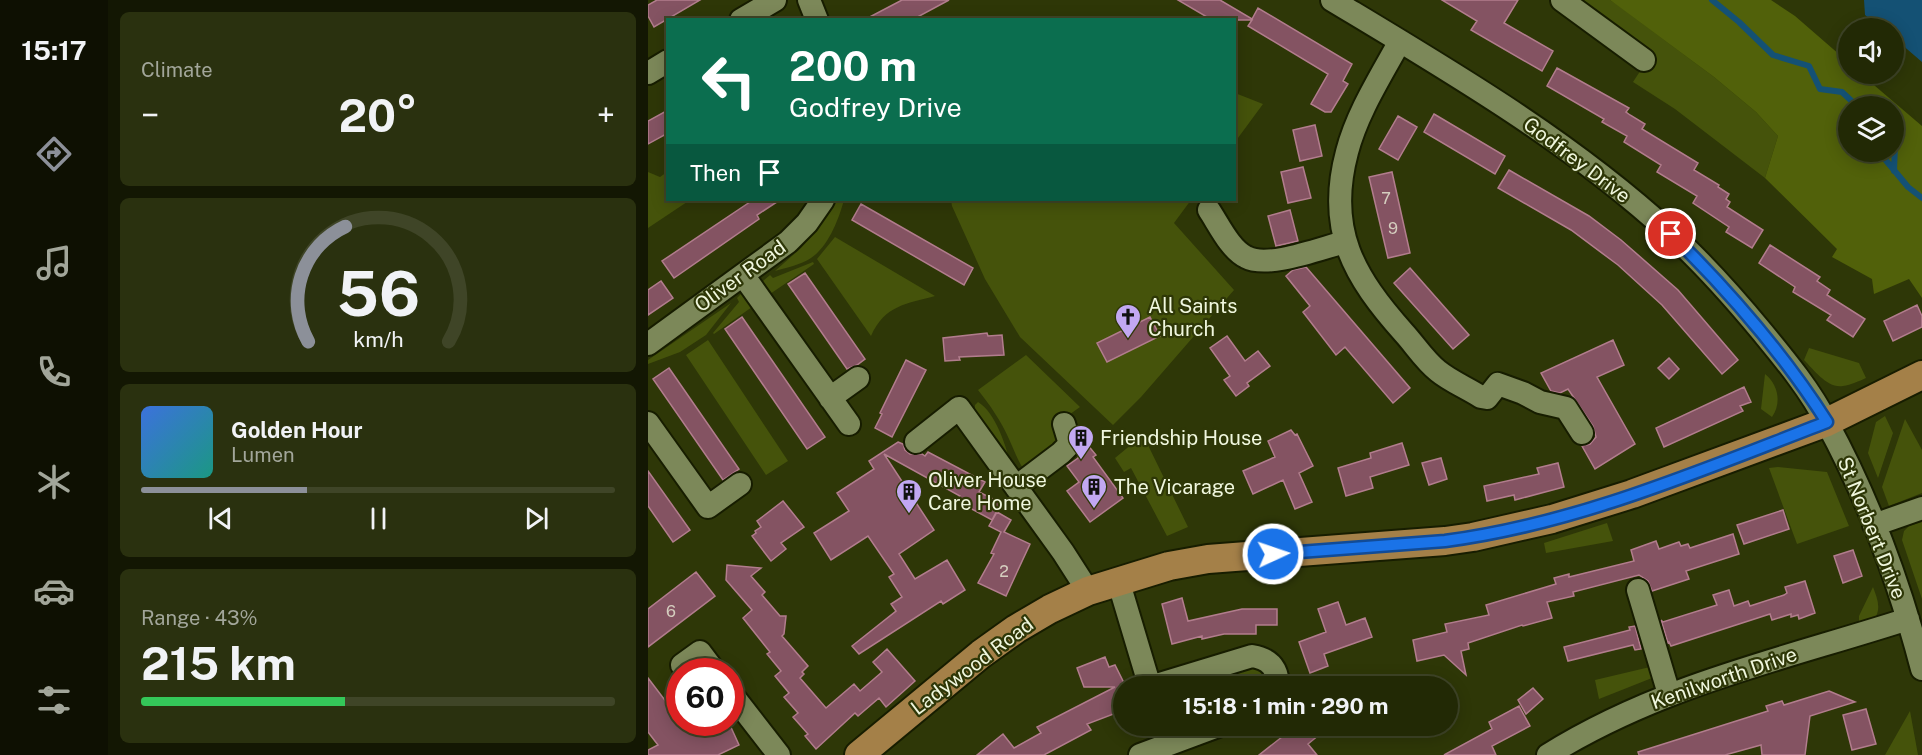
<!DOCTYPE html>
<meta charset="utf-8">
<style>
body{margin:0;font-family:"Public Sans",sans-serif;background:#2a310f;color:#f1f3f6;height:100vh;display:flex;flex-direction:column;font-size:22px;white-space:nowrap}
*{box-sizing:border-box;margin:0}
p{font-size:20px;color:#a2a69a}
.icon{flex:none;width:33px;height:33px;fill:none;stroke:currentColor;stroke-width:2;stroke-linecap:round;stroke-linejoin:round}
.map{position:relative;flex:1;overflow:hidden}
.drawer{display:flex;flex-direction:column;gap:12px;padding:12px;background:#131703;width:540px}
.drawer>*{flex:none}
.hud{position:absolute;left:18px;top:18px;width:570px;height:183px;border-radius:0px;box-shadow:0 3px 15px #0003,0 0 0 2px #3f4527;background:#0b6e4f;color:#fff;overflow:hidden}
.tools{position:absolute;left:1190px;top:18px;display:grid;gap:12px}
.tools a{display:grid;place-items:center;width:66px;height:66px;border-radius:50%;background:#222905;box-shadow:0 3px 15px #0003,0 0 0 2px #3f4527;font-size:30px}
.speed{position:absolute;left:18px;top:658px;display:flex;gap:12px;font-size:30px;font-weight:700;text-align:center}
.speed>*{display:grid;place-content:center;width:78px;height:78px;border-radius:50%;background:#222905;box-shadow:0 3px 15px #0003,0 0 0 2px #3f4527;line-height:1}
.speed .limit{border:9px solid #d22;background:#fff;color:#111}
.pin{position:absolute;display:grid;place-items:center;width:51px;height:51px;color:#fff;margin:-26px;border:3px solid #fff;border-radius:50%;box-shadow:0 2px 6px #0007}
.me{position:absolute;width:66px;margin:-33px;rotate:87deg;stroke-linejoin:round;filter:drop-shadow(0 0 4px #0008)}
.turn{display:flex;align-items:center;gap:21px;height:126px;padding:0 24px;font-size:27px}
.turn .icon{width:78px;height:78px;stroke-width:2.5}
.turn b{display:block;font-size:42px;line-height:51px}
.then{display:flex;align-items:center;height:57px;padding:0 24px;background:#0003;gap:12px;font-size:22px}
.big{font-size:45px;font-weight:700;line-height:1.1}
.drawer .widget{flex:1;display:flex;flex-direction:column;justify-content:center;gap:9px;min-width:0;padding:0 21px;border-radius:9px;background:#2a310f}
.drawer .dial{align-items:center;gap:0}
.dial svg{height:156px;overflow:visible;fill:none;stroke:#3f4527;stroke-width:7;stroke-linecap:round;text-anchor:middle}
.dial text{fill:#f1f3f6;stroke:none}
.song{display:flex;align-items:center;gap:18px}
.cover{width:72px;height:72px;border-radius:9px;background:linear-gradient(135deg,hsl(220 70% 55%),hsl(170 70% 35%))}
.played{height:6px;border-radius:3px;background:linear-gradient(90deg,#8c9099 35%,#3f4527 35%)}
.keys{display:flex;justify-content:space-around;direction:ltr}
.heat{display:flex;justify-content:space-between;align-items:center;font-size:33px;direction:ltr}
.charge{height:9px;border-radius:4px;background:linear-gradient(90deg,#34c759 43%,#3f4527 0)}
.trip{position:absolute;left:465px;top:676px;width:345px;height:60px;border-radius:30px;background:#222905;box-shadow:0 3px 15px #0003,0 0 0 2px #3f4527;font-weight:700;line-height:60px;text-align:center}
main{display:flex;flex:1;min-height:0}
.tab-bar{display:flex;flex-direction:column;width:108px;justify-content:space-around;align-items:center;background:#0e1002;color:#a2a69a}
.tab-bar .icon{width:42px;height:42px}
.tab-bar .current{color:#8c9099}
.tab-bar b{font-size:27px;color:#f1f3f6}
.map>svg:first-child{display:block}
.green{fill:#45530b}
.forest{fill:#51610a;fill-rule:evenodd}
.water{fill:#145174}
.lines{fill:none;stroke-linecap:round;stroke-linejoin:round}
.stream{stroke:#145174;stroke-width:6}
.building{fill:#845362;stroke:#b27d8d;stroke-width:1.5}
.minor-casing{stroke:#171d00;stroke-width:26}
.major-casing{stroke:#171d00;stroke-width:32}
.minor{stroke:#7c8859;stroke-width:22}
.major{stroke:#a48048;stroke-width:28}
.route-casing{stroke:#114b97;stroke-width:15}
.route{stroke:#1a73e8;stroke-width:10}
.labels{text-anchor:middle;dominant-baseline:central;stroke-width:4.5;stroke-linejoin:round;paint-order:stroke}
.number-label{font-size:16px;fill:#d5cebf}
.street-label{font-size:20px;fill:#f0f7de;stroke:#2e3707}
.poi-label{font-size:20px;fill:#f0f7de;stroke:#2e3707;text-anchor:start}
</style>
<main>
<nav class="tab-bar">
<b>15:17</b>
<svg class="icon current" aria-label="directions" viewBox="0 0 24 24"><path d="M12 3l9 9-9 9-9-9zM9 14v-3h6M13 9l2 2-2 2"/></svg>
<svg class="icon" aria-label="music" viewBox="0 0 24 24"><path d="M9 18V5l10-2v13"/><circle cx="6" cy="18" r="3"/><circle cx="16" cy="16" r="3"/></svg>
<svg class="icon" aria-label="phone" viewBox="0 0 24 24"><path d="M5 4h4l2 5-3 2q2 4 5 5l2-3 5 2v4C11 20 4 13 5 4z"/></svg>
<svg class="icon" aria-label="climate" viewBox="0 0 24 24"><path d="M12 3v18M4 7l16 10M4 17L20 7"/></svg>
<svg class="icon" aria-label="car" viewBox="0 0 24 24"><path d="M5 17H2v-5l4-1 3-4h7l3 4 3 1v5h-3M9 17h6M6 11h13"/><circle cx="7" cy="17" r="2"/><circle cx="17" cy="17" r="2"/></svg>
<svg class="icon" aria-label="filters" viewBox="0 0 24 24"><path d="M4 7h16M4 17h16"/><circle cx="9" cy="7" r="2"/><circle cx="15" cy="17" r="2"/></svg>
</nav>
<section class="drawer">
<div class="widget"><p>Climate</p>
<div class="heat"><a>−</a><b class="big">20°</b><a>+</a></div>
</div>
<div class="widget dial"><svg viewBox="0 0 100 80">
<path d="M14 69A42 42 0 1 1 86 69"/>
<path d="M14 69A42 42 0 0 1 33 10" stroke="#8c9099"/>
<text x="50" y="56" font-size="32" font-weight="700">56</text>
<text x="50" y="72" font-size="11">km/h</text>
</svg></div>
<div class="widget">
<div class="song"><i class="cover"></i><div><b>Golden Hour</b><p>Lumen</p></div></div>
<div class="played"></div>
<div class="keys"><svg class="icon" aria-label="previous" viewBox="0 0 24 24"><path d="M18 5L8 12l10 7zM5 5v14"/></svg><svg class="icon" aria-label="pause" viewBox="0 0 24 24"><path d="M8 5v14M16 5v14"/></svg><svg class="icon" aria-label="next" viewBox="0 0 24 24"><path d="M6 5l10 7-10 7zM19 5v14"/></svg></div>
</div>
<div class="widget"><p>Range · 43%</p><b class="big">215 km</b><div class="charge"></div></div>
</section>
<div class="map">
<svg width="1274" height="755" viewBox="0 0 1274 755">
<rect width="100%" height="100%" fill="#2e3707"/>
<!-- green -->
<path class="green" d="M925 0H962L968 4 1066 77 1108 112 1130 136 1117 178 1027 109 985 82 1002 56Z
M587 93 615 104 587 142H586Z
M0 172 12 177 19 172 20 200H42L0 228Z
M188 200H196C191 218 181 246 163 258 154 264 138 268 127 271L153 248 168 231Z
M303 200H543L526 223 586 290 493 397 465 425 372 337 337 279 304 206Z
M187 237 287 296C258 304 237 305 223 336L169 259Z
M165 262 166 264 122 294 116 286 115 281 122 275 125 278Z
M93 294 104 307 66 334 65 333 91 302 89 298Z
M83 303 58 335 32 352 0 364V360Z
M60 340 140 461 118 475 38 355Z
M1161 348 1211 363 1218 378C1211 381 1203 385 1195 386 1180 389 1166 370 1156 360Z
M378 355 432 407 411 422 416 443 379 474C370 462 367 452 361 439 353 421 342 405 330 390Z
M1117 374C1130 384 1134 403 1124 417L1113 409Z
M330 402C347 412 358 445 362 463L327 411V405Z
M1237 416 1245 433 1230 478 1220 453 1228 422Z
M1257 419 1274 450V493L1241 506 1234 487Z
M494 438 497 439 540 527 519 536 483 468 476 472 467 458 490 439Z
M1130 467 1179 472 1201 526 1149 544 1121 468Z
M1274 522V599L1254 540 1256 531 1261 526Z
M959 523 965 541 898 553 896 543Z
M1225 587C1229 598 1234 609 1226 619L1211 624V616Z
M592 664 619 671 623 687H525Z
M1002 667 1004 678 951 699 947 680Z
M1262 711 1270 755H1237Z"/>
<!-- forest -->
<path class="forest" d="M962 0H1123L1147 16 1200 62V74H1213L1274 126V298L1261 279 1226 294 1224 279 1184 257 1189 249 1117 178 1130 136 1108 112 1066 77ZM1200 106H1245V152H1200Z"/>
<!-- water -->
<path class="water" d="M1216 0H1274V62L1245 37V28H1234L1217 15Z"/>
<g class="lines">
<!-- stream -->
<path class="stream" d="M1064 0 1091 22 1125 55 1161 66 1172 89 1194 92 1209 106
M1245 144 1247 145 1246 171
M1231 152 1260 187 1274 198"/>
</g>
<!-- building -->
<path class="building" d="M9 0H52L6 27 0 16V5Z
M254 0H301L264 20H216Z
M530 0H572L604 19 610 8 704 64 695 81 700 84 683 112H677L663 104 680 74 600 26 604 20H564Z
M794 0H870L856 23 905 51 894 71 823 30 829 21Z
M909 68 981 108 978 112 982 115 997 124 994 129 1050 163 1046 170 1071 185 1070 187 1081 194 1078 199 1082 202 1079 207 1115 230 1104 248 1078 232 1081 227 1045 203 1049 196 1009 172 1013 165 976 142 979 136 954 122 956 119 899 86Z
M20 110V133L0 144V121Z
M786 114 857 156 847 174 776 132Z
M750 116 769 127 750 160 731 149Z
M667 125 674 156 652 161 645 130Z
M655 167 663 198 640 203 633 172Z
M861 170 941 216 973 240 1030 290 1090 360 1074 374 1014 305 970 265 923 230 850 188Z
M744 172 762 253 740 258 721 177Z
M105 200H132L109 215 111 219 26 278 14 261Z
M213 204 325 268 316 285 204 220Z
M642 210 650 241 628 246 620 216Z
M1122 245 1172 277 1169 281 1182 290 1179 295 1217 319 1205 337 1179 320 1183 315 1145 292 1147 287 1111 263Z
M658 267 762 388 745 403 697 347 688 355 655 312 662 306 638 276 645 270Z
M762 268 821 335 805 349 746 283Z
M157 273 217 359 209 365 199 369 140 284Z
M13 281 25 298 0 315V290Z
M1269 305 1274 316V327L1245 341 1236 321Z
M94 317 177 437 159 449 77 329Z
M502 317 512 336 459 362 449 343Z
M339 333 340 336 354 335 356 355 311 357 312 360 297 361 295 338Z
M579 336 597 361 610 351 622 366 599 383 601 386 588 396 576 380 582 376 562 348Z
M965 340 976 365 949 377 987 444 947 469 934 446 942 444 948 437 945 426 920 389 912 393 903 391 893 373Z
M1021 358 1031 369 1021 379 1010 368Z
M258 360 278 370 244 437 227 428 234 414 232 413Z
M21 368 91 469 75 480 5 379Z
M1096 387 1103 402 1092 406 1095 411 1016 447 1008 428Z
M643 430 647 435 649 434 665 466 651 473 664 502 647 509 635 480 605 494 595 471 627 457 620 441Z
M434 438 448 455 445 457 475 498 442 522 419 491 431 482 419 466 430 458 435 447Z
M250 442 255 444 257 450 262 454H274L277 456 280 452 337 482 331 492 353 503 344 520 309 501 312 496 236 454 286 530 251 554 267 579 299 560 317 590 295 604 293 601 211 654 204 646 248 611 243 604 254 597 241 577 246 574 220 536 183 560 166 533 201 511 189 493 226 469 221 461Z
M754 443 761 465 722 477 725 488 698 496 690 468 723 458 722 453Z
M793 458 799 479 781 485 774 463Z
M910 463 916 487 867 500 866 495 839 501 836 486 891 474 889 468Z
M0 471 42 530 25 542 0 506Z
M135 501 156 527 133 543 138 549 123 561 104 536 108 533 107 531 113 527 109 521Z
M1135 510 1141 529 1096 544 1089 525Z
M349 512 363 520 356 532 382 544 358 596 330 583 346 554 343 553 353 532 341 526Z
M1085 534 1091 554 1038 571 1041 579 1004 591 1000 581 991 575 925 592 926 596 899 602 904 618 875 626 874 625 820 643 821 649 813 651 818 675 796 655 769 661 765 640 799 632 797 624 841 615 838 605 908 584 906 578 921 574V577L986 561 983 550 1008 541 1011 549 1031 542 1033 546 1040 544 1042 548Z
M1205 550 1214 576 1195 583 1186 556Z
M79 565 113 568 103 576 117 592 114 595 132 616H138L136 634 134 636 160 666 154 672 156 674 152 678 178 708 206 684 212 691 234 672 225 662 239 649 267 681 238 707 231 698 210 716 207 713 168 749 157 736 160 734 145 717 150 713 136 697 141 693 127 676 133 671 119 654 122 652 95 618 104 610 78 580Z
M48 572 67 596 0 647V609Z
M1157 581 1167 613 1151 619 1150 615 1143 617V614L1124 620 1122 614 1023 646 1021 642 1020 643 1013 620 1015 622 1069 605 1065 595 1081 590 1086 606 1100 601 1102 606 1136 595 1139 593 1137 587Z
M534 598 540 621 594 609H629V625H608V634H576L554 639V636L524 644 514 604Z
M690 602 698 625 717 618 724 637 676 654 680 666 662 673 651 642 678 632 670 609Z
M987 626 993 649 987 650 985 645 920 661 916 647 982 630 981 627Z
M457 657 461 667 467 665 476 683V710L439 724 443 730 396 755H329L355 734 366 748 393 733 389 727 467 687H436L429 668Z
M0 678 32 720V723H81L91 745 70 755H0V750L10 745 0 732Z
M885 688 895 699 878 714 870 700Z
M1181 691 1207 702 1162 716 1157 755H1114L1113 745 1077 755H991L990 752 1120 711 1118 706 1134 701 1136 705Z
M871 706 882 726 844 746 848 755H796L844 729 841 722Z
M1218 709 1228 744 1204 750 1195 715Z
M648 726H664L671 735 660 744 669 755H611Z"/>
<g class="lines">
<defs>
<path id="minor" d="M161 0 169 20
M684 0C802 71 922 141 1023 234 1056 264 1086 298 1115 333 1138 361 1162 390 1179 423 1221 500 1252 585 1274 669
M914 0 996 60
M93 20 127 0
M752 41C733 76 709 113 699 152 678 230 706 277 756 333 767 345 777 361 790 371 802 381 819 388 833 397L839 398 850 384 875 393 892 402 918 408 934 433
M0 73 20 61
M561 210C571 225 582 249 598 257 620 269 673 248 697 242
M95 275 201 424
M0 344 140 242 159 223 175 200
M182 398 210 378
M0 423 60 507 92 484
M268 442 311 408 415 552 440 591
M368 487 413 453 422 444 416 424
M1226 525 1274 508
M470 580 502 687
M990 590 1021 694
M34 665 52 652 67 672
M502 687 604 656C622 659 630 668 630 687
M82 692 131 755
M492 755 570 726
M900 755C1012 685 1136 659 1260 619"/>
<path id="major" d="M211 755 333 654 368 629 402 609 440 591 521 566 560 559 797 541 825 537 904 519 984 494 1179 422 1274 375"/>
</defs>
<!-- minor casing -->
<use href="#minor" class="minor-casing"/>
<!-- major casing -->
<use href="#major" class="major-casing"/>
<!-- minor -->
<use href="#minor" class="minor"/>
<!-- major -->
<use href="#major" class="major"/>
</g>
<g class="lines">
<defs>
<path id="route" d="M625 554 797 541C929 524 1056 469 1179 422 1135 353 1082 292 1023 234"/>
</defs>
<!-- route casing -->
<use href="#route" class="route-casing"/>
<!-- route -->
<use href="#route" class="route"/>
</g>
<!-- icons -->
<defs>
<symbol id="church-pin" viewBox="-11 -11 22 30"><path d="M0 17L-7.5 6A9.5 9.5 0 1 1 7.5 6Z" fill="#c2a8f2" stroke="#2e3707"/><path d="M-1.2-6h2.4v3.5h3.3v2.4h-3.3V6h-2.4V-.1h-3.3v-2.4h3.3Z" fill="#111"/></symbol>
<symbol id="building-pin" viewBox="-11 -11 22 30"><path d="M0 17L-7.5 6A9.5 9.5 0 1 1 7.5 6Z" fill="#c2a8f2" stroke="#2e3707"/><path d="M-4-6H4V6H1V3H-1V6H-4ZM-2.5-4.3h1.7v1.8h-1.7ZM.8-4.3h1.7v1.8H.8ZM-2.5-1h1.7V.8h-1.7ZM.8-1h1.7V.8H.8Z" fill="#111"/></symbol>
</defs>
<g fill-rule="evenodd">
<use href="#church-pin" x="465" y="302" width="30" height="40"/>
<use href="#building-pin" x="418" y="423" width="30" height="40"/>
<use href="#building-pin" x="431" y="472" width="30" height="40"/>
<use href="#building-pin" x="246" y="477" width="30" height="40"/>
</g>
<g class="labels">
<!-- number labels -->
<g class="number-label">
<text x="738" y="198">7</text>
<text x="745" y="228">9</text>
<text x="356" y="571">2</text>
<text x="23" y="611">6</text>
</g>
<!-- street labels -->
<g class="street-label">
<text transform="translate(929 160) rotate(37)">Godfrey Drive</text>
<text transform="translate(92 276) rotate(-36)">Oliver Road</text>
<text transform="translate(1224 528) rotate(68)">St Norbert Drive</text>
<text transform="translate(324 666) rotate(-37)">Ladywood Road</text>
<text transform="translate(1076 678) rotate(-19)">Kenilworth Drive</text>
</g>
<!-- poi labels -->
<g class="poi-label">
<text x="500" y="306">All Saints<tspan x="500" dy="23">Church</tspan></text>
<text x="452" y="438">Friendship House</text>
<text x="280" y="480">Oliver House<tspan x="280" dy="23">Care Home</tspan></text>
<text x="466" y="487">The Vicarage</text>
</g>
</g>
</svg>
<div class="tools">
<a><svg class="icon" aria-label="sound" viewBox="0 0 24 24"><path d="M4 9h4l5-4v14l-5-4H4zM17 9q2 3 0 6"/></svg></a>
<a><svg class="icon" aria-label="layers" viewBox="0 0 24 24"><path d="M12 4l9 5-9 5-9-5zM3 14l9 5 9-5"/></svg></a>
</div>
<div class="speed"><div class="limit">60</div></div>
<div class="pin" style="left:1023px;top:234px;background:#d93025"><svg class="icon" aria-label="arrive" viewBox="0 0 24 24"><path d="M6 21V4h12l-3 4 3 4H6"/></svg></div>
<svg class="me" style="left:625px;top:554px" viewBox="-20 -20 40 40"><circle r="17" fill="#1a73e8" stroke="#fff" stroke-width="3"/><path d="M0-11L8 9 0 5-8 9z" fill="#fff"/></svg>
<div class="trip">15:18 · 1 min · 290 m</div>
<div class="hud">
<div class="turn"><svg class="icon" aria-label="left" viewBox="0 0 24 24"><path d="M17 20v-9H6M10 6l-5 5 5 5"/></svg><div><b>200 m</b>Godfrey Drive</div></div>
<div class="then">Then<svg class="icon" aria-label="arrive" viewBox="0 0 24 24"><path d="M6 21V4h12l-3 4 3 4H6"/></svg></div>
</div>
</div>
</main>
